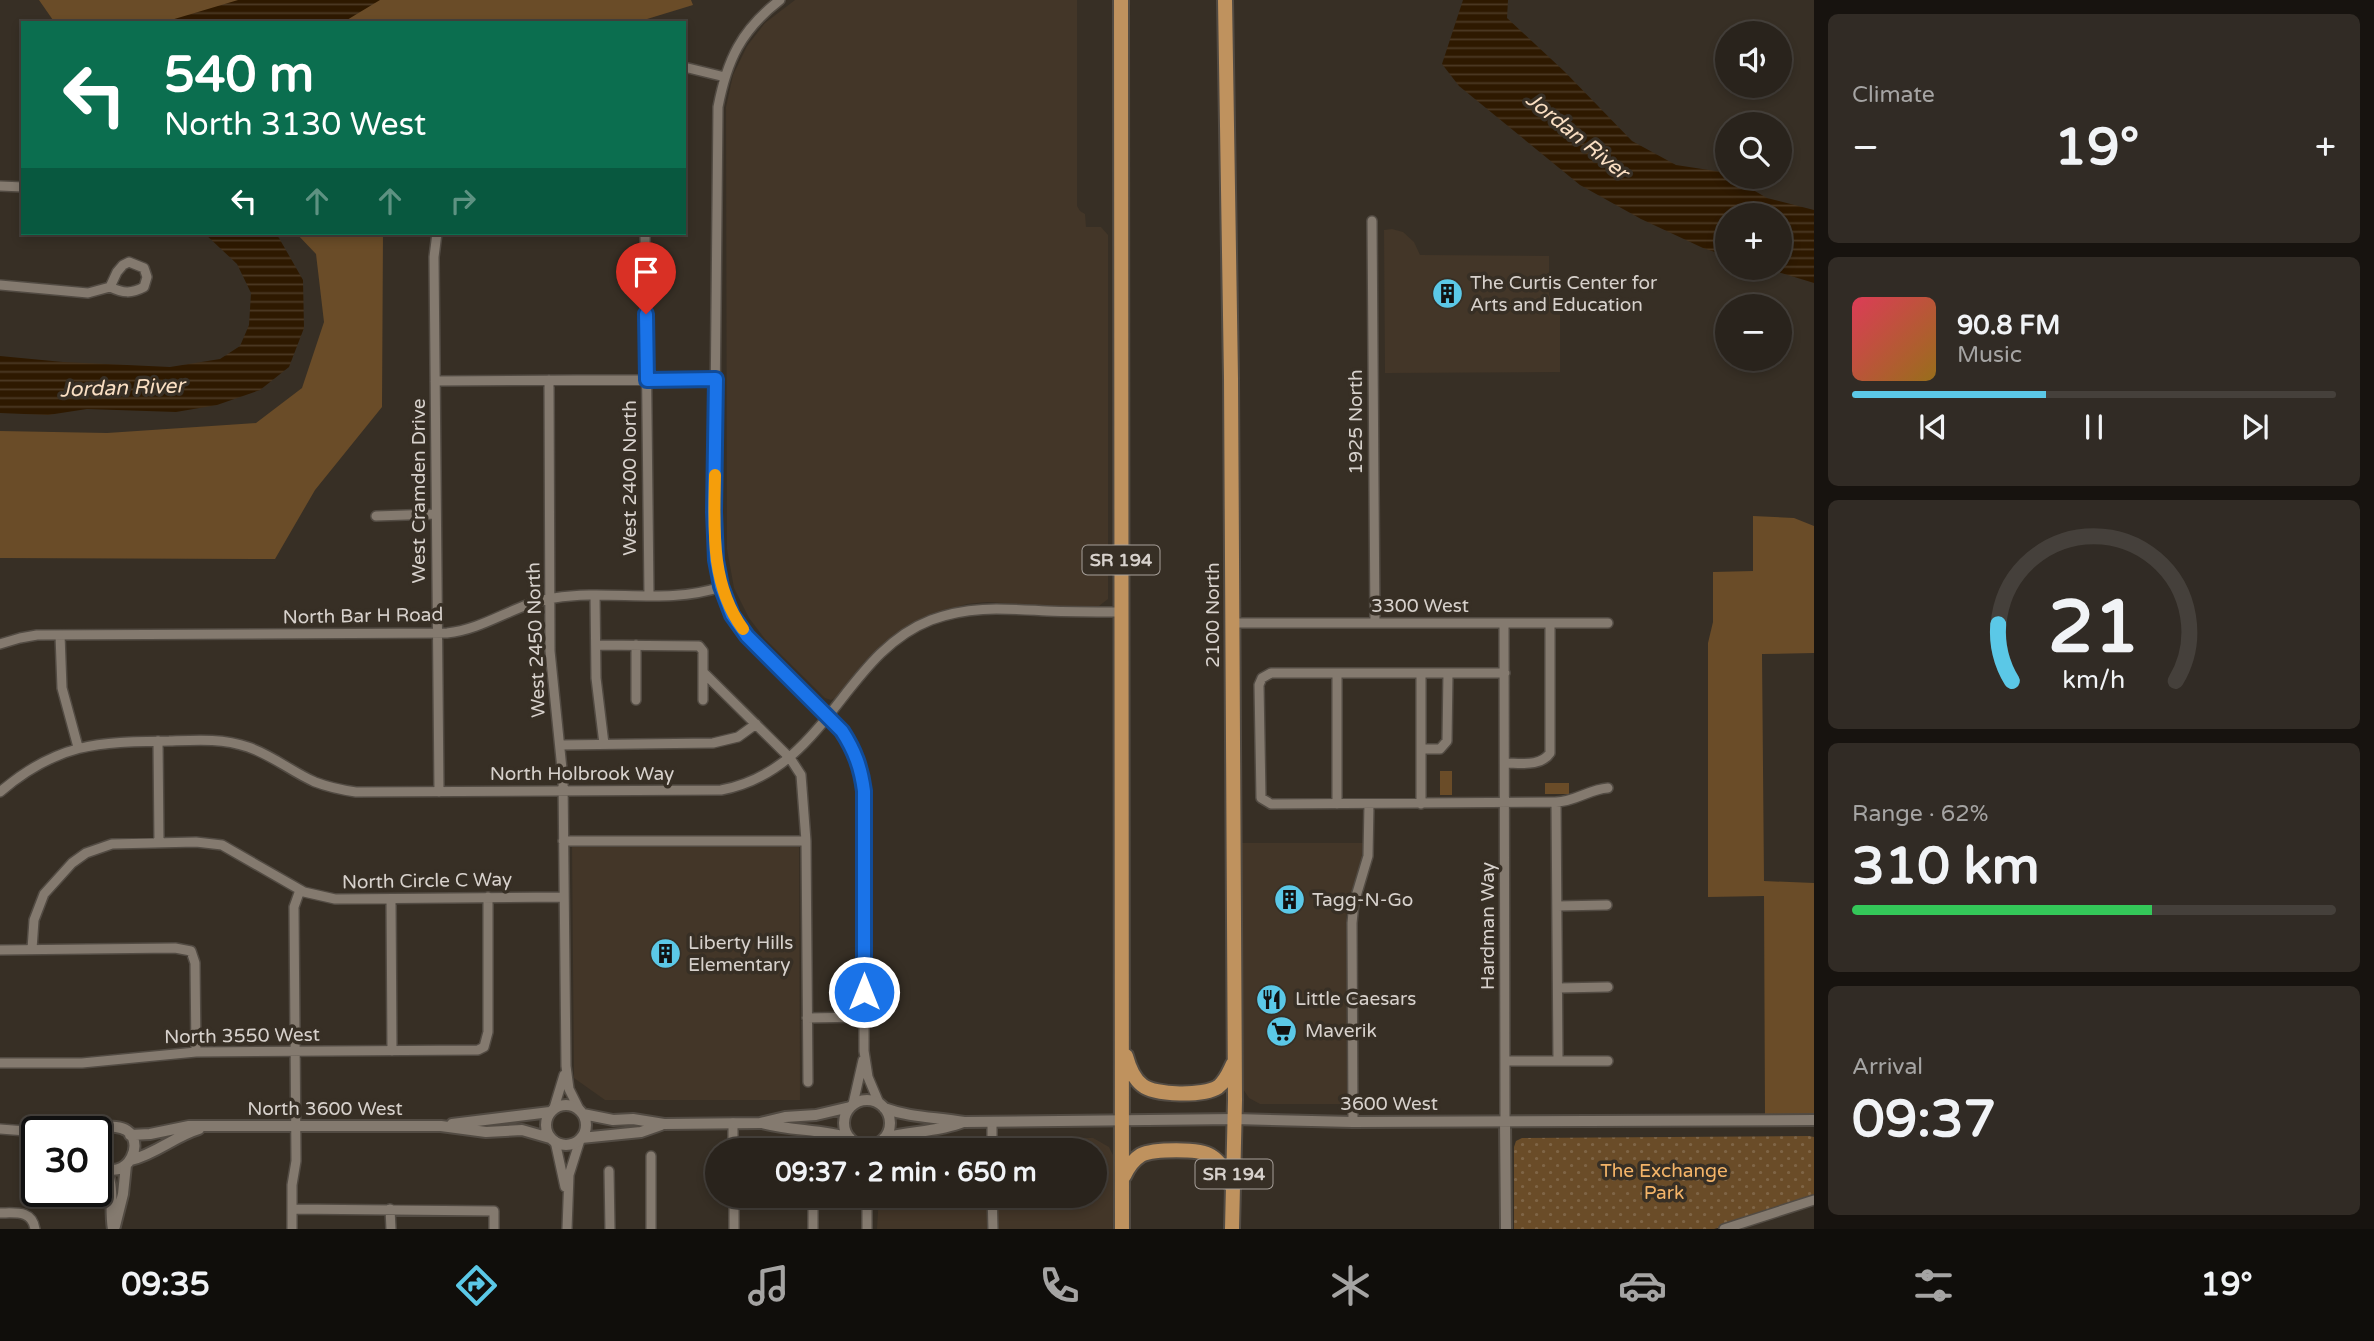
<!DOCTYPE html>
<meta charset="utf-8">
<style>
body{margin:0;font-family:"Varela Round",sans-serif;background:#312b25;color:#f1f3f6;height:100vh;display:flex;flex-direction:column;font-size:26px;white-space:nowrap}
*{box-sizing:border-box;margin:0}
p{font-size:23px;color:#a5a4a3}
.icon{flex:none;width:38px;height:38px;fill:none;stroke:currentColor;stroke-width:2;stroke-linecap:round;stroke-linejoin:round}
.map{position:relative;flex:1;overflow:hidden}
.panel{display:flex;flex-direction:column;gap:14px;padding:14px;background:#17130f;width:560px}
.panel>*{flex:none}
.hud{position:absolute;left:21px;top:21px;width:665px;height:214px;border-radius:0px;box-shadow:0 4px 10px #0003,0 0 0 2px #45403b;background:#0b6e4f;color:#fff;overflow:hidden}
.fabs{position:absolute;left:1715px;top:21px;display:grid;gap:14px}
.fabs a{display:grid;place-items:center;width:77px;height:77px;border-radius:50%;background:#29231c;box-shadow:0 4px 10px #0003,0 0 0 2px #45403b;font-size:35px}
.speed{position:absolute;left:21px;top:1116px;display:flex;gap:14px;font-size:35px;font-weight:700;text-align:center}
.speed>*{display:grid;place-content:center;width:91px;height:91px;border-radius:50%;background:#29231c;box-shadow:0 4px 10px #0003,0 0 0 2px #45403b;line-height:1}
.speed .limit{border:4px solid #111;border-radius:10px;background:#fff;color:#111}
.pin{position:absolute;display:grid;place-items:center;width:60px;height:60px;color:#fff;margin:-72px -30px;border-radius:50% 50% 50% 0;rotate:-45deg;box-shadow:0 0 7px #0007}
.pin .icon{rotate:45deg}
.me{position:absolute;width:77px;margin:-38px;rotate:0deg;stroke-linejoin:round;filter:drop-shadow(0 0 5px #0008)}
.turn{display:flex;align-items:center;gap:24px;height:147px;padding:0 28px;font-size:32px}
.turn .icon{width:91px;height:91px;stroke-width:2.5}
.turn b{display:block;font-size:49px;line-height:60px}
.lanes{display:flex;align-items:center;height:66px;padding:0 28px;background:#0003;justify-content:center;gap:35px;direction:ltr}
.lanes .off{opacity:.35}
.big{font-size:52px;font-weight:700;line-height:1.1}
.panel .widget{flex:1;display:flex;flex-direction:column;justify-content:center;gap:10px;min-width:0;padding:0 24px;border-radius:10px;background:#312b25}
.panel .dial{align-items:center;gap:0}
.dial svg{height:182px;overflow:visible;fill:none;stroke:#45403b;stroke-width:7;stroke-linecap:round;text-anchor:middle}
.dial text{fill:#f1f3f6;stroke:none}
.song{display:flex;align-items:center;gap:21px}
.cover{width:84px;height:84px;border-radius:10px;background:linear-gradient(135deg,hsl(350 70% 55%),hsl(40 70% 35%))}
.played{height:7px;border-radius:4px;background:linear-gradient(90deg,#5bc8e7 40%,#45403b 40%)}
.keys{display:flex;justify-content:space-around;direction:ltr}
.heat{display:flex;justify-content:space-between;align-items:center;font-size:38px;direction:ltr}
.charge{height:10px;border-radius:5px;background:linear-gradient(90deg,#34c759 62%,#45403b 0)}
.trip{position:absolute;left:705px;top:1138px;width:402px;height:70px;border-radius:35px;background:#29231c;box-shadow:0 4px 10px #0003,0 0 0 2px #45403b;font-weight:700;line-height:70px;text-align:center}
.dock{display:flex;height:112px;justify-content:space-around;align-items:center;background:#100e0b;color:#a5a4a3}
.dock .icon{width:49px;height:49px}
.dock .selected{color:#5bc8e7}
.dock b{font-size:32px;color:#f1f3f6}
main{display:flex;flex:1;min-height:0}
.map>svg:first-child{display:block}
.built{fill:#433628}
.grass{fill:#6a4c28}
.park{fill:url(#park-dots)}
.water{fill:url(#water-rules)}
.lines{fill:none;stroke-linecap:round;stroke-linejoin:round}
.minor-casing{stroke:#524b43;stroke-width:12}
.tertiary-casing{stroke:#524b43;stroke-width:14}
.trunk-casing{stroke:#524b43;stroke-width:18}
.minor{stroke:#847a6f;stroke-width:9}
.tertiary{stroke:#847a6f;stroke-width:10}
.trunk{stroke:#bf925e;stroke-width:14}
.route-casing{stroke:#114b97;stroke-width:18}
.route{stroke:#1a73e8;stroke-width:12}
.slow{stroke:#f59e0b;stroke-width:12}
.labels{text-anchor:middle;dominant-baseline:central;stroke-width:7;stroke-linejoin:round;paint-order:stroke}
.shield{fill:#372f25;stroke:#a7a09a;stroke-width:2}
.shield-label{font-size:18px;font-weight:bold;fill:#d7d1cc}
.poi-label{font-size:19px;fill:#d7d1cc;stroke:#372f25;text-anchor:start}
.street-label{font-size:19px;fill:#d7d1cc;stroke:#372f25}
.park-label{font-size:19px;fill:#f4b468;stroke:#372f25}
.water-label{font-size:21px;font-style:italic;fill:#fadfc3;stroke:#372f25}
</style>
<main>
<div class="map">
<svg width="1814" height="1229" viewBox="0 0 1814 1229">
<defs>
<pattern id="park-dots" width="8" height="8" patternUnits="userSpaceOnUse" patternTransform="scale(1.75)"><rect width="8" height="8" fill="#6a4c28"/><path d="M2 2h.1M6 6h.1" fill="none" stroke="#7f6546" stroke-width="1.8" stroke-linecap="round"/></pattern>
<pattern id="water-rules" width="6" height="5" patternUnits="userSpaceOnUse" patternTransform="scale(1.75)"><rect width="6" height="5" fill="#2e1900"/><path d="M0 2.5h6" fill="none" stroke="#4c3924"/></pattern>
</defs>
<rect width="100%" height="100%" fill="#372f25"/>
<!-- built -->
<path class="built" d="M795 0H1077V206L1080 211 1085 214 1086 227H1101L1108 235V599L1099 606H1050L987 602 967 604 941 612 909 626 883 644 864 662 839 696 831 700 825 698 765 639 749 618 734 588 727 549 726 107 733 75 747 46 765 23Z
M1392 229 1403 232 1414 242 1420 255 1549 256V295L1560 309V372L1385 373 1384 230Z
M1242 843H1364L1362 865 1346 916 1347 1104H1260L1249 1098 1243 1089 1240 876Z
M572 846H799L800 1100H605L574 1078Z
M1093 1138 1109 1147 1114 1157 1113 1229H877L879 1195H1096V1150H888L902 1140Z"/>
<!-- grass -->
<path class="grass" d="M39 0H691L693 5 634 23H55Z
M296 233H383L382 407 315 490 275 559 0 558V431L107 433 256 423 302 388 324 322 316 254Z
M1753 516 1794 518 1814 526V653L1762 654 1764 881 1814 883V1115L1765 1116 1764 896 1708 897V643L1713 622V572L1753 571Z
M1440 771H1452V795H1440Z
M1545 783H1569V794H1545Z"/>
<!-- park -->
<path class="park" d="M1809 1136 1814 1137V1198L1714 1229H1514V1147L1516 1141 1522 1138Z"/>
<!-- water -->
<path class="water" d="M238 0H380L342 23H161Z
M1463 0H1508L1507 18 1565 72 1632 141 1676 165 1722 172 1767 198 1814 210V283L1765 268H1780V215H1727V256L1703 248 1641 219 1580 185 1459 86 1442 64Z
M204 233H275L279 238 303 280 304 328 289 367 260 390 217 405 176 412 87 409 48 415 0 413V356L63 362 170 367 220 359 240 346 249 325 251 293 237 264Z"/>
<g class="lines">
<defs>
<path id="minor" d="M780 0C741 30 727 60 718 107L714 512 716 560 721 587 732 615 747 636 842 731C855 751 861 768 864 791V1051L868 1077 879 1103
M684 67 725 77
M0 186 23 187
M1372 221 1375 623
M437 233 434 257 439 792
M645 233 649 596
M0 285 88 293 110 287C123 293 131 294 144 287L147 277 144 268 129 262 123 265 117 272 110 287
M549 380 550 651 563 779 566 1066 569 1089 579 1109
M435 381 716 379
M376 516 436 514
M595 596 596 678 604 744
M1232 623H1608
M1504 623 1505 1120
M60 635 62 688 78 747
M0 644 20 638 37 635 447 633C486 629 516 603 554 598 610 589 666 605 721 587
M596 645 699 646 703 651V672L790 758 801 775 806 841 808 1082
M1421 673V804
M1505 673H1271L1262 678 1259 685 1261 798 1271 804 1556 802C1575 802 1589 789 1608 788
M636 700V645
M703 700V672
M158 741 159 842
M560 745 713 743 738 737 756 724
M1421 749H1440L1447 741 1448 673
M1505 763C1520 763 1541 767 1550 753V623
M0 792C57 743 97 742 169 741 196 740 222 738 248 747 272 755 292 772 315 782 328 787 342 790 356 792L721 790C827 770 843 654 931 620 970 605 1007 609 1047 611 1072 612 1096 612 1121 612
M1556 802 1558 1061
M1337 804V673
M563 841H806
M391 899 392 1051
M1557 906 1607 905
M32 949 34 920 44 894 72 863 86 853 112 844 196 842 222 845 304 892 335 899 564 897
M0 950 175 948 191 951 195 963 196 1052
M1558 988 1608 987
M807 1018 864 1017
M1505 1061H1608
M0 1063H82L196 1052 478 1050 484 1047 488 1032V897
M853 1104 863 1060
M554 1108 564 1075
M992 1122V1150
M1353 1122 1352 923 1354 903 1368 856 1369 804
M733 1123V1150
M0 1129 39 1132
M72 1132 104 1129
M852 1140 855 1150
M555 1141 565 1187
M878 1150 883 1139
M651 1156V1229
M609 1171 610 1229
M734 1195V1229
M813 1195V1229
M867 1195V1229
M992 1195 993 1229
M292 1209 494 1211V1229
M390 1209 391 1229
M0 1213C16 1213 32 1210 35 1229
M292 1229V1185L296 1161 294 907 300 890
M567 1229 569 1175 580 1140
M1724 1229 1814 1200"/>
<path id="tertiary" d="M844 1123a23 23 0 1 1 46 0a23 23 0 1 1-46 0Z
M546 1125a20 20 0 1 1 40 0a20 20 0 1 1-40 0Z
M884 1108C911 1118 937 1117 964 1122L1235 1119 1353 1122 1814 1120
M583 1114 613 1120 633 1119 664 1124 760 1123 785 1117 816 1115 850 1107
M1505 1120 1506 1229
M762 1123C792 1131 821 1129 850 1138
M452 1124 550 1112
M130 1135 150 1134 189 1126H441L486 1132 522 1130 550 1138
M96 1136C101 1130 107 1126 116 1127 154 1131 126 1193 96 1160
M581 1138 641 1132 661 1125
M884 1138C911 1131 938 1132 963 1122
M131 1160C156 1154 175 1136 199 1129
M103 1166C116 1183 109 1208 113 1229
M115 1226 123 1194 126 1165"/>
<path id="trunk" d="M1121 0 1122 1229
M1225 0 1231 378 1235 1100 1232 1229
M1126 1056C1129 1067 1133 1078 1142 1085 1155 1096 1204 1096 1218 1087 1226 1081 1229 1072 1233 1064
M1124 1176C1128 1167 1133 1160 1141 1155 1153 1149 1200 1148 1211 1156 1222 1163 1228 1175 1232 1187"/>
</defs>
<!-- minor casing -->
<use href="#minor" class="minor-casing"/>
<!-- tertiary casing -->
<use href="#tertiary" class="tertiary-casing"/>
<!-- trunk casing -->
<use href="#trunk" class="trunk-casing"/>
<!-- minor -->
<use href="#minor" class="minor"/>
<!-- tertiary -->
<use href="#tertiary" class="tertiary"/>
<!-- trunk -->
<use href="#trunk" class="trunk"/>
</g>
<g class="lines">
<defs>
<path id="route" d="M646 314 647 380 716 379 714 512 716 560 721 586 732 615 747 636 842 731C855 751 861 768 864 791V992"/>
</defs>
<!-- route casing -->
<use href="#route" class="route-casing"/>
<!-- route -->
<use href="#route" class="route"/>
<!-- slow -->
<path class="slow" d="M715 475C714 528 710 584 743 629"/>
</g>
<!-- icons -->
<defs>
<symbol id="building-disc" viewBox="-11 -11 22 22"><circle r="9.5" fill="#5bc8e7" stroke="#372f25"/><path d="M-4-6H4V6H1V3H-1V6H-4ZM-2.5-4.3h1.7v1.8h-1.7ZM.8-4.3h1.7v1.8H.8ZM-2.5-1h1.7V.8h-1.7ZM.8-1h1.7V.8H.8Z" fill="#111"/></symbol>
<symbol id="restaurant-disc" viewBox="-11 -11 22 22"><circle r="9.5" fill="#5bc8e7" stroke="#372f25"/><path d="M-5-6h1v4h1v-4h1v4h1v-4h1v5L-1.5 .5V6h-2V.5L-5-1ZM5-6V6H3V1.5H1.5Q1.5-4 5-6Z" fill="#111"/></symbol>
<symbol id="supermarket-disc" viewBox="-11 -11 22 22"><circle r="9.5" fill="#5bc8e7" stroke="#372f25"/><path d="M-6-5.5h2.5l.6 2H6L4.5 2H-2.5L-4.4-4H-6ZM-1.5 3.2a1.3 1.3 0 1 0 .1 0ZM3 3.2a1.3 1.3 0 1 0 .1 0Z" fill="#111"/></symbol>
</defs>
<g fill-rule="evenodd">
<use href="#building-disc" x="1430" y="276" width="35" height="35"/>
<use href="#building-disc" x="1272" y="882" width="35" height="35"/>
<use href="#building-disc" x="648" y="936" width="35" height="35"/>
<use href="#restaurant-disc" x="1254" y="982" width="35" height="35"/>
<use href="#supermarket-disc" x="1264" y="1014" width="35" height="35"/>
</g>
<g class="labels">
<!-- shield labels -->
<g class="shield">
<rect x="1082.5" y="545.5" width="77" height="29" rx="5"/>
<rect x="1195.5" y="1159.5" width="77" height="29" rx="5"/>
</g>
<g class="shield-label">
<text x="1121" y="560">SR 194</text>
<text x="1234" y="1174">SR 194</text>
</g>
<!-- poi labels -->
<g class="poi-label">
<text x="1470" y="283">The Curtis Center for<tspan x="1470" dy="22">Arts and Education</tspan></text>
<text x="1312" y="900">Tagg-N-Go</text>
<text x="688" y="943">Liberty Hills<tspan x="688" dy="22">Elementary</tspan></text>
<text x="1295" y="999">Little Caesars</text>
<text x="1305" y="1031">Maverik</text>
</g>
<!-- street labels -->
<g class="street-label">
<text transform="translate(1356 422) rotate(-90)">1925 North</text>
<text transform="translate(630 478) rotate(-90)">West 2400 North</text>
<text transform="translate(419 491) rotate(-90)">West Cramden Drive</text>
<text x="1420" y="606">3300 West</text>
<text transform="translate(1213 615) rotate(-90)">2100 North</text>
<text transform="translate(363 616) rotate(-1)">North Bar H Road</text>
<text transform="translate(536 640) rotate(-92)">West 2450 North</text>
<text x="582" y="774">North Holbrook Way</text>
<text transform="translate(427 881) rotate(-1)">North Circle C Way</text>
<text transform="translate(1488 926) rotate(-90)">Hardman Way</text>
<text transform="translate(242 1036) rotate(-1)">North 3550 West</text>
<text x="1389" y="1104">3600 West</text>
<text x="325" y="1109">North 3600 West</text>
</g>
<!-- park labels -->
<g class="park-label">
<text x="1664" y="1171">The Exchange<tspan x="1664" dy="22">Park</tspan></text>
</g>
<!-- water labels -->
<g class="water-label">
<text transform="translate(1577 136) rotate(39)">Jordan River</text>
<text transform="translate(122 388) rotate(-2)">Jordan River</text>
</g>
</g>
</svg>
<div class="fabs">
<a><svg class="icon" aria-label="sound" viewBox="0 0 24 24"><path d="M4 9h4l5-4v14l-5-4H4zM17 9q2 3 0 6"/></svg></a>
<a><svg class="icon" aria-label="search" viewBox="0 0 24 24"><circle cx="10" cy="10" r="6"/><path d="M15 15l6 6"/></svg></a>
<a>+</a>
<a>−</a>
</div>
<div class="speed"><div class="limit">30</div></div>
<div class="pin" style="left:646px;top:314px;background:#d93025"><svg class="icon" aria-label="arrive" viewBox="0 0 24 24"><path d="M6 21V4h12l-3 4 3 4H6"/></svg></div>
<svg class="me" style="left:864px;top:992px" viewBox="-20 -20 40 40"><circle r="17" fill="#1a73e8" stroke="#fff" stroke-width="3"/><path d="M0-11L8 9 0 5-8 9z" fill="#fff"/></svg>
<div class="trip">09:37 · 2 min · 650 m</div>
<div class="hud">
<div class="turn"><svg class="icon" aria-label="left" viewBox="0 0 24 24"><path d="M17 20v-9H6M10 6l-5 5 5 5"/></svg><div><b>540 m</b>North 3130 West</div></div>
<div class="lanes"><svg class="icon" aria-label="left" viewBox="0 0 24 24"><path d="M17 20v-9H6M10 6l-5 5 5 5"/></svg><svg class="icon off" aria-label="ahead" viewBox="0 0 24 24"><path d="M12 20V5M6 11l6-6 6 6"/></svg><svg class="icon off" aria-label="ahead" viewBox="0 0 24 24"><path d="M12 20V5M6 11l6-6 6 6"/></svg><svg class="icon off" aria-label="right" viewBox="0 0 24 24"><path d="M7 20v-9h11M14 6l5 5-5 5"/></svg></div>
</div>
</div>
<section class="panel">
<div class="widget"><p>Climate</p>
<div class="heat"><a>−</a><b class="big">19°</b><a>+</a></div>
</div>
<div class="widget">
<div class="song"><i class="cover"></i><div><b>90.8 FM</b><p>Music</p></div></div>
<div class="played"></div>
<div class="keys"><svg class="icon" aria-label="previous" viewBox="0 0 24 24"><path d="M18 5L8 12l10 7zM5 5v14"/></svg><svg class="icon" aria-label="pause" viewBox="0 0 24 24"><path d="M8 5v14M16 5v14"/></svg><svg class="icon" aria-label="next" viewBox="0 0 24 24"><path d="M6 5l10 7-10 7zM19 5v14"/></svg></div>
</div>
<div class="widget dial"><svg viewBox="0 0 100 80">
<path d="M14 69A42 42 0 1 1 86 69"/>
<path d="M14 69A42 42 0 0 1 8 44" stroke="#5bc8e7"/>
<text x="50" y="56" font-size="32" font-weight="700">21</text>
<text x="50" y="72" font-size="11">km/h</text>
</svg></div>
<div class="widget"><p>Range · 62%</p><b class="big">310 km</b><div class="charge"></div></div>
<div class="widget"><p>Arrival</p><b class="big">09:37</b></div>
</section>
</main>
<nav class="dock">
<b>09:35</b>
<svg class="icon selected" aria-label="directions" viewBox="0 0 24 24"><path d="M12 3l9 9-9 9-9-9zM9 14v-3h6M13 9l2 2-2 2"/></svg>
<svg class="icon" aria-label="music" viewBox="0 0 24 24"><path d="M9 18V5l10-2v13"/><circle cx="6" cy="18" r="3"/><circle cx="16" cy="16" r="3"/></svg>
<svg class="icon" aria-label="phone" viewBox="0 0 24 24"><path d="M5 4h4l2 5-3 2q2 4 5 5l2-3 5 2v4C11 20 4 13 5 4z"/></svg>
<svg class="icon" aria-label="climate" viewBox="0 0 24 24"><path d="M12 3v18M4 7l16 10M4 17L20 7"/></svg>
<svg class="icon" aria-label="car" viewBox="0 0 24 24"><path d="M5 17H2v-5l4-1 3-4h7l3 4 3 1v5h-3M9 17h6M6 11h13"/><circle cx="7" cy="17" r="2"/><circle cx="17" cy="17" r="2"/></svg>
<svg class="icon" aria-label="filters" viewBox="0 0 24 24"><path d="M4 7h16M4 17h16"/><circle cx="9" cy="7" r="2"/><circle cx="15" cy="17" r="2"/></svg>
<b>19°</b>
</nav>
